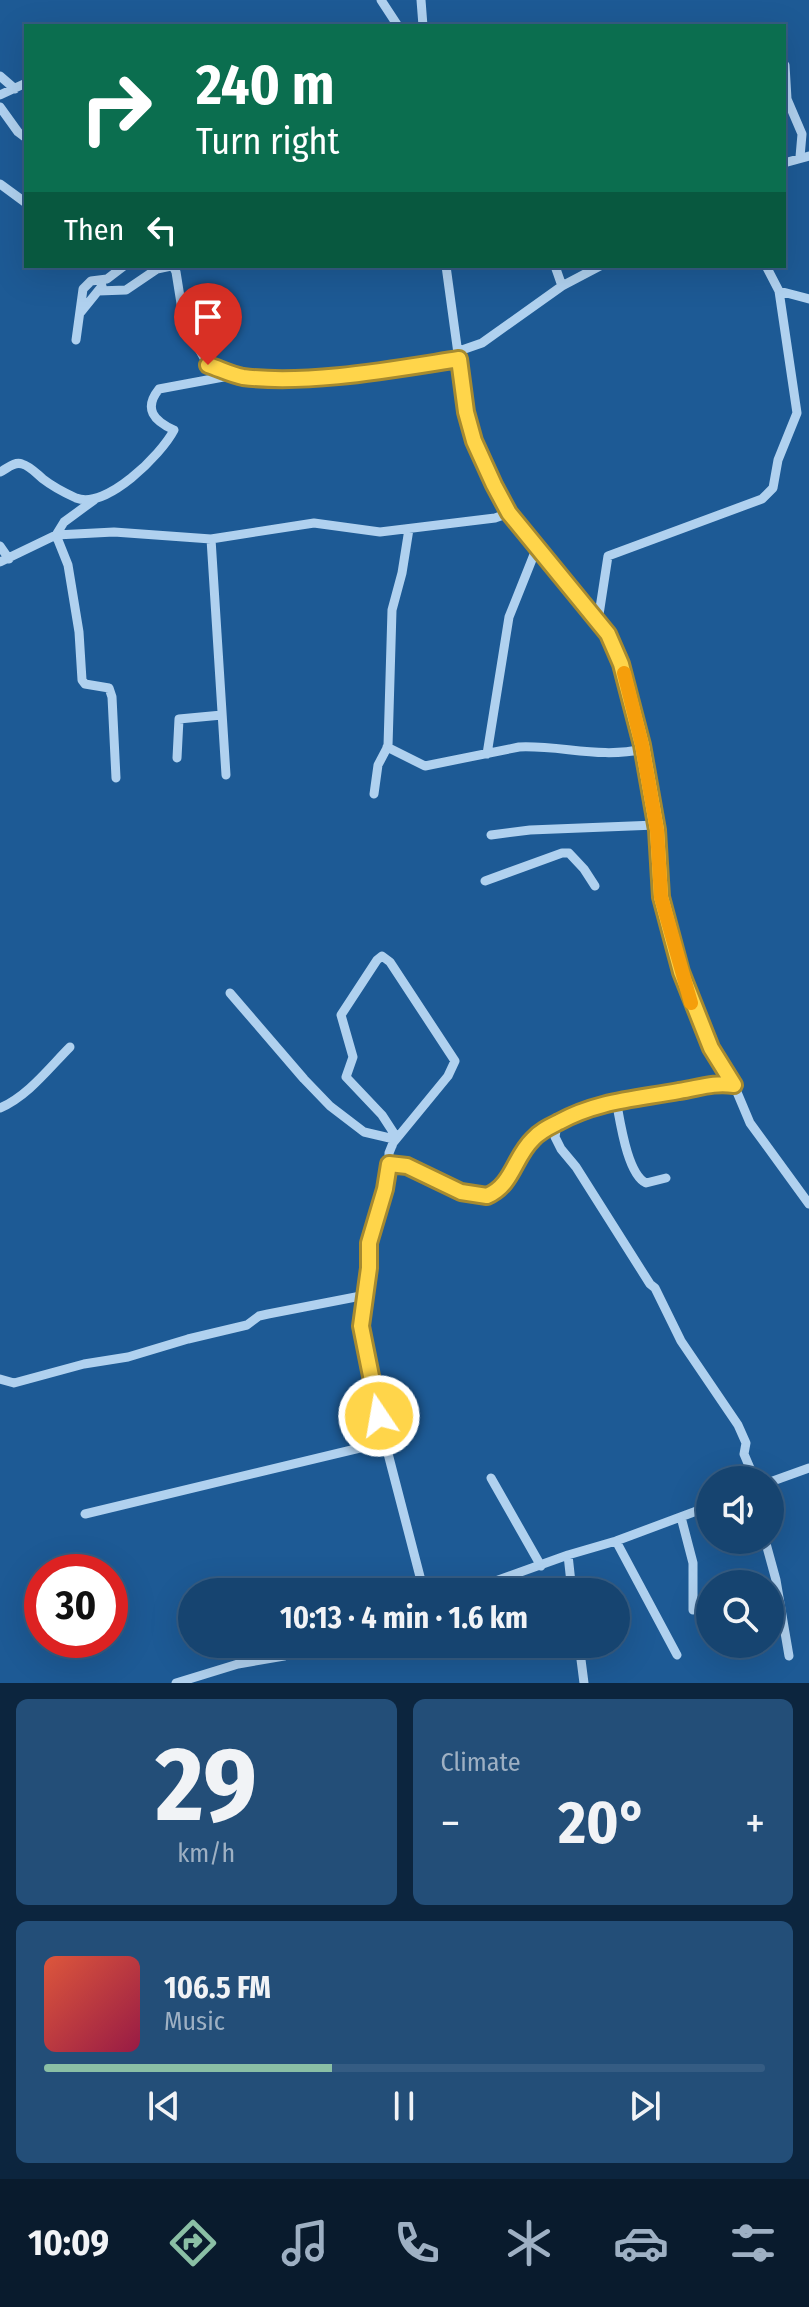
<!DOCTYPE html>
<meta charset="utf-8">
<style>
body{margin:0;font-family:"Fira Sans Condensed",sans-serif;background:#234e78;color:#f1f3f6;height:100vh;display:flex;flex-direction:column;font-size:30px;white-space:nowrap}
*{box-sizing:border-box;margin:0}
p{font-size:26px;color:#9eb0c3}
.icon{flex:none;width:44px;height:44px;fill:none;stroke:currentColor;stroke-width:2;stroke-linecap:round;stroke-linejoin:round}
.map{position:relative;height:1683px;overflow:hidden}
.details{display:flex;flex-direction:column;gap:16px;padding:16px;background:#0c253e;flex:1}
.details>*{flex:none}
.banner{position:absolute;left:24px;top:24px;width:762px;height:244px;border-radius:0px;box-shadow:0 8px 32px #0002,0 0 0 2px #355c83;background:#0b6e4f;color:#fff;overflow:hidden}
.controls{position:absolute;left:696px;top:1466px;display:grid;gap:16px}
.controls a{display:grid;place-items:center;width:88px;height:88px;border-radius:50%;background:#164470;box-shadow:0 8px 32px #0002,0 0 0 2px #355c83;font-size:40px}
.speed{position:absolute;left:24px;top:1554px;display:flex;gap:16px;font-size:40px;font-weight:700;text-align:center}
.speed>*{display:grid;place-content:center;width:104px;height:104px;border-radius:50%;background:#164470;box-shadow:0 8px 32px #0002,0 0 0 2px #355c83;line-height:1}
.speed .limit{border:12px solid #d22;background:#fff;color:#111}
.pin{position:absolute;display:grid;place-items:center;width:68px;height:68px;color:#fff;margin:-82px -34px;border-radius:50% 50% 50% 0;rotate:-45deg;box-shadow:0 0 8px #0007}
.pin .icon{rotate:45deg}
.me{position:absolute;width:88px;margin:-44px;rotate:348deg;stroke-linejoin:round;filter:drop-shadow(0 0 6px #0008)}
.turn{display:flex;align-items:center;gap:28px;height:168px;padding:0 40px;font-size:36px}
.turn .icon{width:104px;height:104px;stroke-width:2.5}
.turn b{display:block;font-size:56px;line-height:68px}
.then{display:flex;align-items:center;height:76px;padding:0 40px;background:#0003;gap:16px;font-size:30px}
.big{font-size:60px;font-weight:700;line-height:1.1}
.details .tile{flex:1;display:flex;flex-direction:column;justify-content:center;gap:12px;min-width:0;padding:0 28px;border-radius:12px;background:#234e78}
.details .dial{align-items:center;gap:0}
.dial b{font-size:104px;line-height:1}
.song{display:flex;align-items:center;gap:24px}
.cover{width:96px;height:96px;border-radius:12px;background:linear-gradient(135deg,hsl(10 70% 55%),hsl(340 70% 35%))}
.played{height:8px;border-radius:4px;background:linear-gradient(90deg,#8abfa5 40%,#355c83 40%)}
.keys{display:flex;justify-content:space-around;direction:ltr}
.heat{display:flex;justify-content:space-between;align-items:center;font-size:44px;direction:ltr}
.details .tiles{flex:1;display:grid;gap:16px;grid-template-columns:1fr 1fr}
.tile:last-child{grid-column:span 2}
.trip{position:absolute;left:178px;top:1578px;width:452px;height:80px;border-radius:40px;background:#164470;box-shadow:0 8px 32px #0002,0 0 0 2px #355c83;font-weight:700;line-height:80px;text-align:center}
.tabs{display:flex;height:128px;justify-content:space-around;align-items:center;background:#091b2d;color:#9eb0c3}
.tabs .icon{width:56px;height:56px}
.tabs .on{color:#8abfa5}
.tabs b{font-size:36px;color:#f1f3f6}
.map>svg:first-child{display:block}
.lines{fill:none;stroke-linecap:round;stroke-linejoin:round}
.minor{stroke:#b0d1ef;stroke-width:9}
.route-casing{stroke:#a68a30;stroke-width:20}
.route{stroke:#ffd54a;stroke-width:14}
.slow{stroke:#f59e0b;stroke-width:14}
</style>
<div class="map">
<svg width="809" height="1683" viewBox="0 0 809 1683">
<rect width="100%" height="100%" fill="#1d5a95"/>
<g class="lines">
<!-- minor -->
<path class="minor" d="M381 0 398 26
M421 0 423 26
M785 65 787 99 802 134 800 157
M0 76 15 89
M0 95 26 83
M0 107 18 132 26 138
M784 163 809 156
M0 184 26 203
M173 266 176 272 184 322 208 365 241 377 280 378 357 374 459 359
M446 266 466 412 482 461 509 513 608 634 621 664 642 745 657 830 661 897 687 994 711 1048 734 1085 750 1123 809 1204
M555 266 562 286
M98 291 126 290 157 269 171 266
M779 291 809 299
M81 312 102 286
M76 340 83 289 91 281 107 279 124 266
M459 351 482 343 562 286 600 266
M0 472C7 469 14 461 22 464 30 466 37 474 43 479 52 486 65 493 76 498 106 510 161 455 174 430 154 421 143 409 159 389L234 375
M94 500 64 522 56 535 68 565 79 632 82 680 85 684 109 688 112 697 116 778
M211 539 226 775
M0 546 9 559
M0 562 56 535 114 532 211 539 314 523 380 532 495 518 509 513
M598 621 608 556 762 499 773 488 778 460 797 413 779 291 766 266
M387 747 425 766 519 747C561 745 600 759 643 749
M487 754 509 617 537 547
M177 758 179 719 222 715
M374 794 378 765 388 746 392 610 402 573 409 529
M491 835 530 830 656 825
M485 881 562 853H569L584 869 595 886
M230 993 304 1079 330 1106 364 1132 394 1139
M616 1100C620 1120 627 1174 646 1183L666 1178
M0 1108C28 1096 49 1068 70 1047
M557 1123 555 1137 561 1149 576 1167 650 1284 655 1288 681 1341 738 1425 746 1443 744 1454 755 1480
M389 1164V1153L393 1143 448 1076 455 1061 390 962 382 956 377 960 341 1015 353 1057 346 1077 382 1115 395 1135 392 1146
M0 1379 14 1383 84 1364 128 1357 188 1339 247 1325 259 1316 268 1314 366 1295
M491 1478 541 1566
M770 1482 809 1468
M85 1514 385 1442
M681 1517 693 1563V1610
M765 1540 776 1580 789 1656
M616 1541 677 1655
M568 1555 572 1592
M424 1592 385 1442 361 1326 369 1268V1243L385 1189 389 1164C423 1167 457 1199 487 1196 509 1194 523 1145 540 1132 545 1128 551 1126 557 1123 599 1100 634 1100 680 1091 700 1087 714 1082 734 1085
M465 1592 568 1555 616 1541 710 1506
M579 1644 584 1683
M176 1683 238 1664 284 1656 313 1644"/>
</g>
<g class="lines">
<defs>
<path id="route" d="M208 365C220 369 232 375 243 377 309 385 394 369 459 359L466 412 474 441 494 485 509 513 608 634 621 664 642 745 657 830 661 897 681 972 711 1048 734 1085C713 1082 699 1088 679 1091 636 1099 597 1101 559 1122 549 1127 540 1131 533 1139 514 1157 513 1185 487 1196L461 1192 407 1166 389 1164 385 1189 369 1243V1268L361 1326 379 1416"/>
</defs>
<!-- route casing -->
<use href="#route" class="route-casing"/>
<!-- route -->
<use href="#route" class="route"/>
<!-- slow -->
<path class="slow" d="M624 673 642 745 657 830 661 897 691 1003"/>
</g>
</svg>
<div class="controls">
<a><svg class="icon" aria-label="sound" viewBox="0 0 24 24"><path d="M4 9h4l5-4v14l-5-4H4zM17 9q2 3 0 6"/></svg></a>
<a><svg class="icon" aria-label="search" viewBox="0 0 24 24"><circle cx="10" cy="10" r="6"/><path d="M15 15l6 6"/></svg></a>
</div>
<div class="speed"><div class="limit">30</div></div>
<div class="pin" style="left:208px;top:365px;background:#d93025"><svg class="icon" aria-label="arrive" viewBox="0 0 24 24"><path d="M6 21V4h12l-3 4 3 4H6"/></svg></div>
<svg class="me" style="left:379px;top:1416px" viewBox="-20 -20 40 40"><circle r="17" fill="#ffd54a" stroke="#fff" stroke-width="3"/><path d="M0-11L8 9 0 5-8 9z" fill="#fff"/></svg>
<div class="trip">10:13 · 4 min · 1.6 km</div>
<div class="banner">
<div class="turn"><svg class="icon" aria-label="right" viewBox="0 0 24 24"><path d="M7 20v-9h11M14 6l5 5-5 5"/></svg><div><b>240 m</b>Turn right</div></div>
<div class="then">Then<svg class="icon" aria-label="left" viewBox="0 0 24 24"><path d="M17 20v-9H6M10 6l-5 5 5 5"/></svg></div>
</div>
</div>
<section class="details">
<div class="tiles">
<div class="tile dial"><b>29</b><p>km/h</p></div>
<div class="tile"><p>Climate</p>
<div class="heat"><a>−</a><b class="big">20°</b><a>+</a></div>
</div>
<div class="tile">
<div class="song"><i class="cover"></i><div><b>106.5 FM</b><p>Music</p></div></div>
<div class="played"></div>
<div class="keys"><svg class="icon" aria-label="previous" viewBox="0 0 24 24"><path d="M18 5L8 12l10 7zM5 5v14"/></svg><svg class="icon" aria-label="pause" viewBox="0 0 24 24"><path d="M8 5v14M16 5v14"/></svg><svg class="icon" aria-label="next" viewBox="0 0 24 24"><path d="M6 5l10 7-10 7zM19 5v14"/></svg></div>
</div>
</div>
</section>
<nav class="tabs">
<b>10:09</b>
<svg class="icon on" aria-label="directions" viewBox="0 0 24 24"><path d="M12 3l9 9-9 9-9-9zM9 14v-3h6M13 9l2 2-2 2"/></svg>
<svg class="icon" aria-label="music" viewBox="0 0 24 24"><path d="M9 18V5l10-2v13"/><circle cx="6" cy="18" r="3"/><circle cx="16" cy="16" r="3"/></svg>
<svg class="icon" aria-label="phone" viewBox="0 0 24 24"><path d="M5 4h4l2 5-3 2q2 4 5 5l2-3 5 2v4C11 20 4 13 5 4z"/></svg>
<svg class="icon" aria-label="climate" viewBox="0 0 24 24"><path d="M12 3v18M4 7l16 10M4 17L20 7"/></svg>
<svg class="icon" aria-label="car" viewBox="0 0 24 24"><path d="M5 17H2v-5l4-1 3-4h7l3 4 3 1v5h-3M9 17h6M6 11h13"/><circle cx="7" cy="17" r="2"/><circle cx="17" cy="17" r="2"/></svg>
<svg class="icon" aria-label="filters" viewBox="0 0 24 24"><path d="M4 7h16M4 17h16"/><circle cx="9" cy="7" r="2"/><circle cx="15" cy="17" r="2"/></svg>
</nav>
